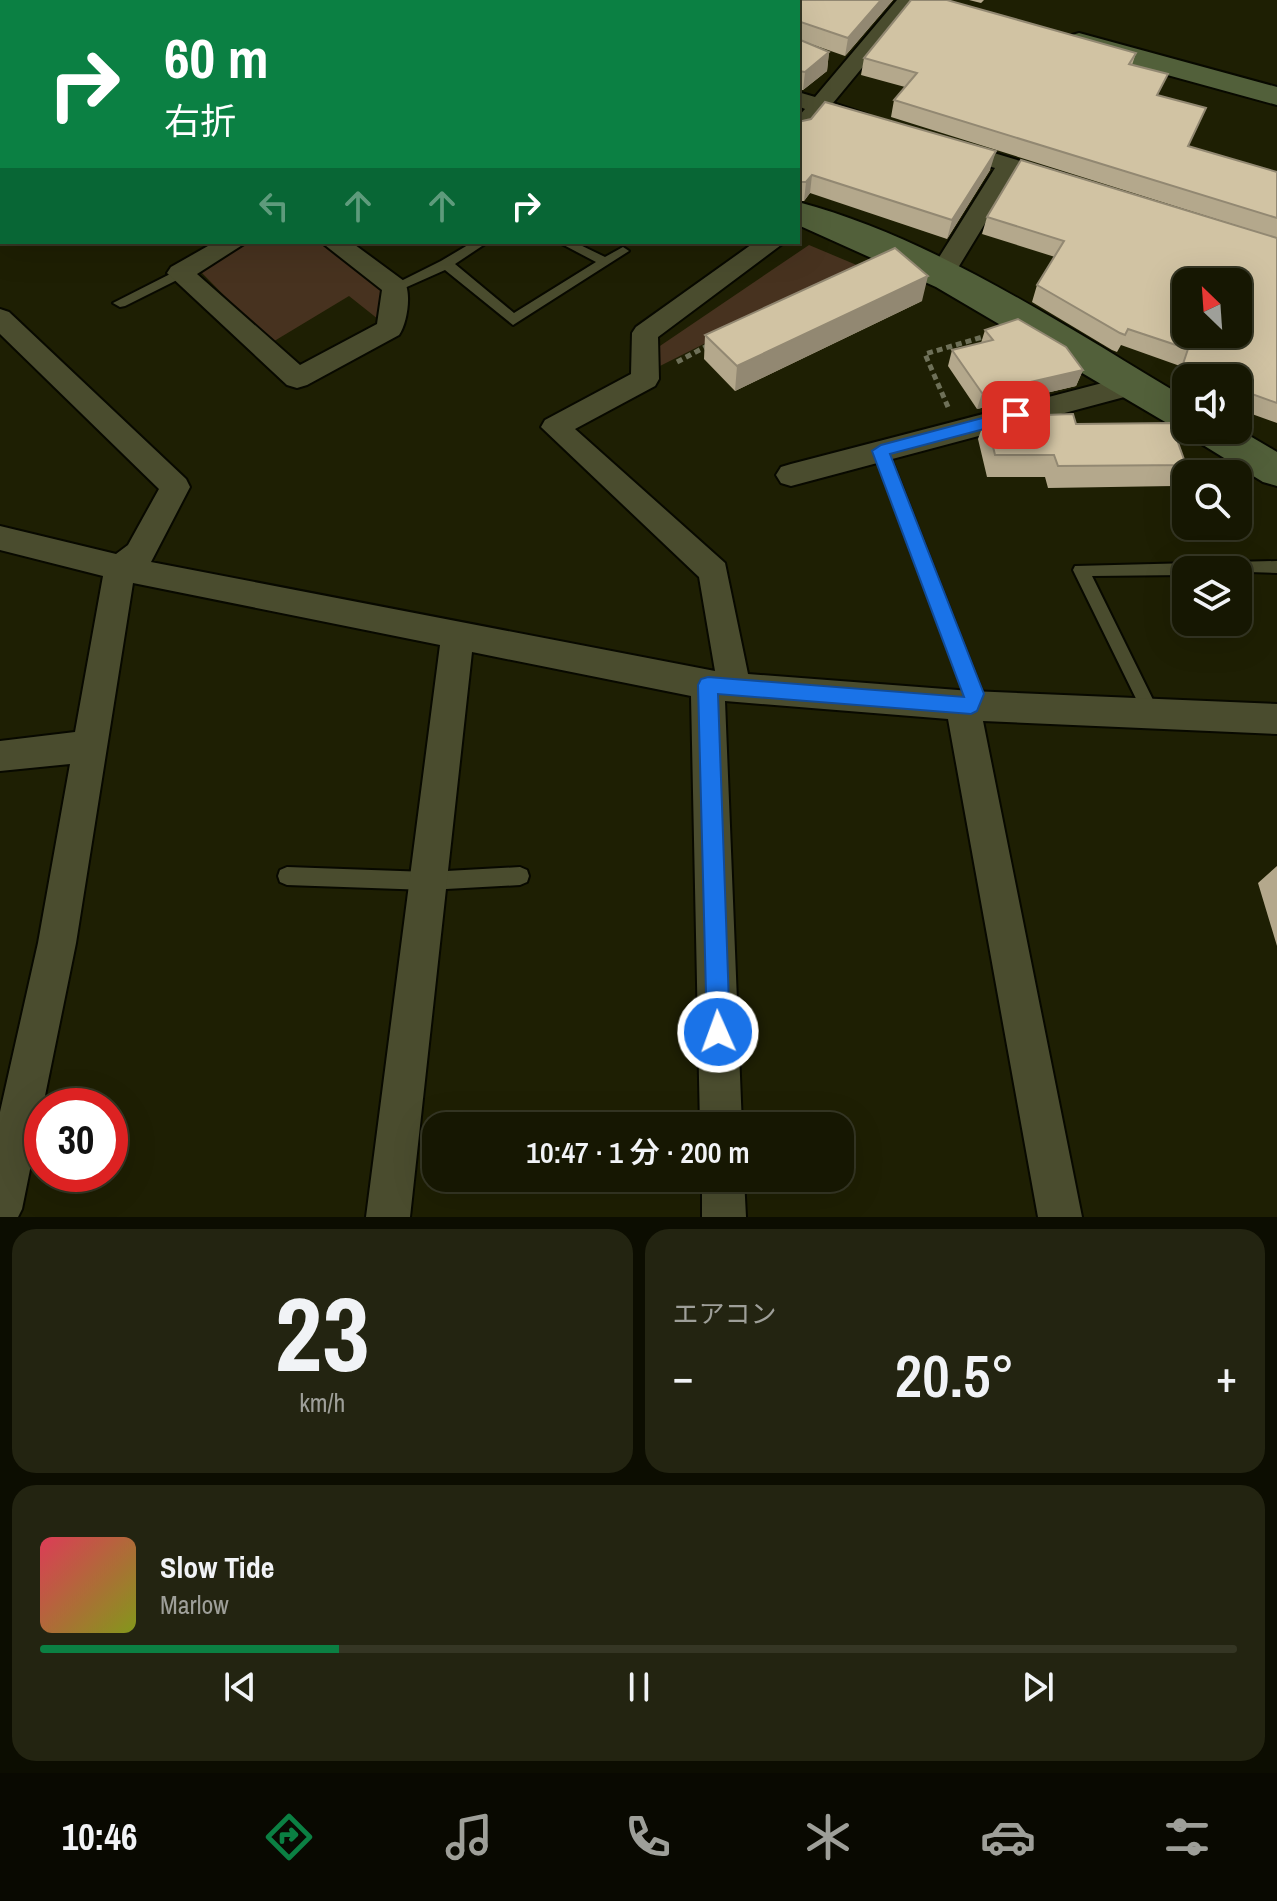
<!DOCTYPE html>
<html lang="ja">
<meta charset="utf-8">
<style>
body{margin:0;font-family:"Archivo Narrow","Noto Sans JP",sans-serif;background:#232411;color:#f1f3f6;height:100vh;display:flex;flex-direction:column;font-size:30px;white-space:nowrap}
*{box-sizing:border-box;margin:0}
p{font-size:26px;color:#9e9f99}
.icon{flex:none;width:44px;height:44px;fill:none;stroke:currentColor;stroke-width:2;stroke-linecap:round;stroke-linejoin:round}
.map{position:relative;height:1217px;overflow:hidden}
.panel{display:flex;flex-direction:column;gap:12px;padding:12px;background:#0c0d01;flex:1}
.panel>*{flex:none}
.hud{position:absolute;left:0px;top:0px;width:800px;height:244px;box-shadow:0 8px 32px #0002,0 0 0 2px #353624;background:#0b8043;color:#fff;overflow:hidden}
.needle{width:52px;rotate:335deg}
.buttons{position:absolute;left:1172px;top:268px;display:grid;gap:16px}
.buttons a{display:grid;place-items:center;width:80px;height:80px;border-radius:16px;background:#161702;box-shadow:0 8px 32px #0002,0 0 0 2px #353624;font-size:40px}
.speed{position:absolute;left:24px;top:1088px;display:flex;gap:16px;font-size:40px;font-weight:700;text-align:center}
.speed>*{display:grid;place-content:center;width:104px;height:104px;border-radius:50%;background:#161702;box-shadow:0 8px 32px #0002,0 0 0 2px #353624;line-height:1}
.speed .limit{border:12px solid #d22;background:#fff;color:#111}
.pin{position:absolute;display:grid;place-items:center;width:68px;height:68px;color:#fff;margin:-34px;border-radius:16px;box-shadow:0 4px 12px #0006}
.me{position:absolute;width:88px;margin:-44px;rotate:358deg;stroke-linejoin:round;filter:drop-shadow(0 0 6px #0008)}
.turn{display:flex;align-items:center;gap:28px;height:168px;padding:0 32px;font-size:36px}
.turn .icon{width:104px;height:104px;stroke-width:2.5}
.turn b{display:block;font-size:56px;line-height:68px}
.lanes{display:flex;align-items:center;height:76px;padding:0 32px;background:#0003;justify-content:center;gap:40px;direction:ltr}
.lanes .off{opacity:.35}
.big{font-size:60px;font-weight:600;line-height:1.1}
.panel .card{flex:1;display:flex;flex-direction:column;justify-content:center;gap:12px;min-width:0;padding:0 28px;border-radius:24px;background:#232411}
.panel .dial{align-items:center;gap:0}
.dial b{font-size:104px;line-height:1}
.song{display:flex;align-items:center;gap:24px}
.cover{width:96px;height:96px;border-radius:12px;background:linear-gradient(135deg,hsl(350 70% 55%),hsl(70 70% 35%))}
.played{height:8px;border-radius:4px;background:linear-gradient(90deg,#0b8043 25%,#353624 25%)}
.keys{display:flex;justify-content:space-around;direction:ltr}
.heat{display:flex;justify-content:space-between;align-items:center;font-size:44px;direction:ltr}
.panel .tiles{flex:1;display:grid;gap:12px;grid-template-columns:1fr 1fr}
.card:last-child{grid-column:span 2}
.trip{position:absolute;left:422px;top:1112px;width:432px;height:80px;border-radius:24px;background:#161702;box-shadow:0 8px 32px #0002,0 0 0 2px #353624;font-weight:600;line-height:80px;text-align:center}
.dock{display:flex;height:128px;justify-content:space-around;align-items:center;background:#090901;color:#9e9f99}
.dock .icon{width:56px;height:56px}
.dock .on{color:#0b8043}
.dock b{font-size:36px;color:#f1f3f6}
.map>svg:first-child{display:block}
.green{fill:#47321f}
.lines{fill:none;stroke-linecap:round;stroke-linejoin:round}
.lane-casing{stroke:#080900;stroke-width:4}
.street-casing{stroke:#080900;stroke-width:4}
.secondary-casing{stroke:#080900;stroke-width:4}
.path{stroke:#6e7058;stroke-width:5;stroke-dasharray:6 4;stroke-linecap:butt}
.lane{fill:#4a4c2e;fill-rule:evenodd}
.street{fill:#4a4c2e;fill-rule:evenodd}
.secondary{fill:#52603a;fill-rule:evenodd}
.wall{fill:#b4a88c}
.shaded-wall{fill:#928872}
.building{fill:#d1c3a3;stroke:#928872;stroke-width:2;fill-rule:evenodd}
.route{fill:#1a73e8;stroke:#114b97;stroke-width:2}
</style>
<div class="map">
<svg width="1277" height="1217" viewBox="0 0 1277 1217">
<rect width="100%" height="100%" fill="#1e1f03"/>
<!-- green -->
<path class="green" d="M244 242H320L386 289 383 323 349 296 271 343 196 267Z
M809 245 859 266 650 371 654 350Z"/>
<g class="lines">
<defs>
<path id="lane" d="M77 0H88L89 2H78Z
M473 242H488L455 264 514 313 596 262 558 242H574L605 257 623 247 629 251 513 325 445 270 400 290 395 291 389 287 441 261Z
M180 269 186 273 185 276 125 306 120 307 113 303Z
M881 446 888 451 983 694 977 711 971 713 965 711 963 706 967 694 874 451Z
M1277 561V573L1186 570V575L1092 576 1160 714 1158 719 1152 721 1146 719 1073 570 1075 566Z
M287 867 428 872 520 867 527 870 529 876 527 882 520 885 428 890 287 885 280 882 278 876 280 870Z"/>
<path id="street" d="M897 0H918L833 103 868 115 871 120 868 125 860 127 823 115 806 136 798 138V117L805 109 798 106V92L815 97Z
M0 76 2 77V91L0 90Z
M954 141 1067 175 1071 180 1059 187 1015 174 950 281H932L928 275 995 168 946 153 942 148Z
M215 242H247L197 274 300 365 377 324 382 290 321 242H351L404 281C412 293 407 324 399 335L307 385 297 388 287 385 167 273 171 267Z
M755 242H785L658 337 659 379 655 386 575 429 725 563 748 674 971 691 1277 704V734L983 721 1082 1217H1038L948 719 725 701 742 1126H700L691 696 472 652 410 1217H366L440 645 133 583 76 943 22 1209 18 1217H0V1112L38 943 70 764 0 771V741L75 732 103 576 0 550V526L116 554 128 545 159 489 0 334V309L9 312 186 479 190 487 151 562 715 671 699 577 541 427 545 420 631 374 632 333 636 327Z
M1133 375 1143 378 1147 385 1143 392 791 486 781 483 776 475 781 467 791 464Z
M702 1178H744L746 1217H702Z"/>
<path id="secondary" d="M291 0H324L325 2H292Z
M1079 33 1277 87V105L1069 48 1064 42 1069 36Z
M798 202C934 238 1066 327 1186 398L1187 430 1172 426 936 287 798 225Z
M1238 429 1277 452V486L1263 482 1195 440 1189 430Z"/>
</defs>
<!-- lane casing -->
<use href="#lane" class="lane-casing"/>
<!-- street casing -->
<use href="#street" class="street-casing"/>
<!-- secondary casing -->
<use href="#secondary" class="secondary-casing"/>
<!-- path -->
<path class="path" d="M677 362 707 346
M948 407 925 354 986 336"/>
<!-- lane -->
<use href="#lane" class="lane"/>
<!-- street -->
<use href="#street" class="street"/>
<!-- secondary -->
<use href="#secondary" class="secondary"/>
</g>
<!-- wall -->
<path class="wall" d="M342 0H893L845 56 808 43 829 52 827 71 803 90H798V2H346Z
M969 0H984L981 3Z
M1136 53 1132 65 1159 96 1189 146 1277 172V238L891 117 894 100 905 87 861 75 864 58Z
M798 94V122L990 170 947 239 810 193 804 201H798Z
M987 217 1277 238V423L1238 409V378H1186V391L1172 386 1180 366 1121 345 1117 352 1112 350 1032 302 1037 285 1055 257 982 234Z
M922 301 735 391 704 359 705 335Z
M985 330 1083 370 1076 386 977 409 948 366 952 350 981 343Z
M986 417 1076 424 1186 465 1174 486 1048 488 1045 477H987L978 439Z
M1277 866V946L1258 883Z"/>
<!-- shaded-wall -->
<path class="shaded-wall" d="M881 0H893L845 56 848 38Z
M801 22 799 40 798 41V24Z
M829 52 827 71 803 90 805 72Z
M996 151 990 170 947 239 952 220Z
M812 175 810 193 804 201 806 182Z
M928 276 922 301 735 391 737 366Z
M1083 370 1076 386 977 409 982 393Z"/>
<!-- building -->
<path class="building" d="M375 0H881L848 38 801 22 798 24V2H379Z
M911 0H947L1136 53 1129 64 1168 74 1157 95 1206 108 1188 146 1277 172V218L894 100 917 73 864 58Z
M798 39 829 52 805 72 798 71V73Z
M798 94H800L798 122 811 119 825 102 996 151 952 220 812 175 806 182H798Z
M1021 160 1277 238V403L1238 389V378H1205L1181 370 1188 349 1128 329 1125 335 1120 333 1037 285 1064 241 987 217ZM1186 282H1238V334H1186Z
M895 248 928 276 737 366 705 335Z
M1018 319 1066 347 1083 370 982 393 952 350 993 340 985 330Z
M1073 414 1076 424 1171 423 1186 465 1058 466 1054 455H995L986 417Z"/>
<!-- route -->
<path class="route" d="M1016 409 1022 411V419L890 454 984 694 977 711 971 714 718 694 730 1032 726 1040 718 1043 710 1040 707 1032 698 685 701 679 708 677 964 697 872 451 881 445Z"/>
</svg>
<div class="buttons">
<a><svg class="needle" viewBox="-14 -14 28 28"><path d="M0-13l5 13h-10z" fill="#e53935"/><path d="M0 13l5-13h-10z" fill="#9e9f99"/></svg></a>
<a><svg class="icon" aria-label="sound" viewBox="0 0 24 24"><path d="M4 9h4l5-4v14l-5-4H4zM17 9q2 3 0 6"/></svg></a>
<a><svg class="icon" aria-label="search" viewBox="0 0 24 24"><circle cx="10" cy="10" r="6"/><path d="M15 15l6 6"/></svg></a>
<a><svg class="icon" aria-label="layers" viewBox="0 0 24 24"><path d="M12 4l9 5-9 5-9-5zM3 14l9 5 9-5"/></svg></a>
</div>
<div class="speed"><div class="limit">30</div></div>
<div class="pin" style="left:1016px;top:415px;background:#d93025"><svg class="icon" aria-label="arrive" viewBox="0 0 24 24"><path d="M6 21V4h12l-3 4 3 4H6"/></svg></div>
<svg class="me" style="left:718px;top:1032px" viewBox="-20 -20 40 40"><circle r="17" fill="#1a73e8" stroke="#fff" stroke-width="3"/><path d="M0-11L8 9 0 5-8 9z" fill="#fff"/></svg>
<div class="trip">10:47 · 1 分 · 200 m</div>
<div class="hud">
<div class="turn"><svg class="icon" aria-label="right" viewBox="0 0 24 24"><path d="M7 20v-9h11M14 6l5 5-5 5"/></svg><div><b>60 m</b>右折</div></div>
<div class="lanes"><svg class="icon off" aria-label="left" viewBox="0 0 24 24"><path d="M17 20v-9H6M10 6l-5 5 5 5"/></svg><svg class="icon off" aria-label="ahead" viewBox="0 0 24 24"><path d="M12 20V5M6 11l6-6 6 6"/></svg><svg class="icon off" aria-label="ahead" viewBox="0 0 24 24"><path d="M12 20V5M6 11l6-6 6 6"/></svg><svg class="icon" aria-label="right" viewBox="0 0 24 24"><path d="M7 20v-9h11M14 6l5 5-5 5"/></svg></div>
</div>
</div>
<section class="panel">
<div class="tiles">
<div class="card dial"><b>23</b><p>km/h</p></div>
<div class="card"><p>エアコン</p>
<div class="heat"><a>−</a><b class="big">20.5°</b><a>+</a></div>
</div>
<div class="card">
<div class="song"><i class="cover"></i><div><b>Slow Tide</b><p>Marlow</p></div></div>
<div class="played"></div>
<div class="keys"><svg class="icon" aria-label="previous" viewBox="0 0 24 24"><path d="M18 5L8 12l10 7zM5 5v14"/></svg><svg class="icon" aria-label="pause" viewBox="0 0 24 24"><path d="M8 5v14M16 5v14"/></svg><svg class="icon" aria-label="next" viewBox="0 0 24 24"><path d="M6 5l10 7-10 7zM19 5v14"/></svg></div>
</div>
</div>
</section>
<nav class="dock">
<b>10:46</b>
<svg class="icon on" aria-label="directions" viewBox="0 0 24 24"><path d="M12 3l9 9-9 9-9-9zM9 14v-3h6M13 9l2 2-2 2"/></svg>
<svg class="icon" aria-label="music" viewBox="0 0 24 24"><path d="M9 18V5l10-2v13"/><circle cx="6" cy="18" r="3"/><circle cx="16" cy="16" r="3"/></svg>
<svg class="icon" aria-label="phone" viewBox="0 0 24 24"><path d="M5 4h4l2 5-3 2q2 4 5 5l2-3 5 2v4C11 20 4 13 5 4z"/></svg>
<svg class="icon" aria-label="climate" viewBox="0 0 24 24"><path d="M12 3v18M4 7l16 10M4 17L20 7"/></svg>
<svg class="icon" aria-label="car" viewBox="0 0 24 24"><path d="M5 17H2v-5l4-1 3-4h7l3 4 3 1v5h-3M9 17h6M6 11h13"/><circle cx="7" cy="17" r="2"/><circle cx="17" cy="17" r="2"/></svg>
<svg class="icon" aria-label="filters" viewBox="0 0 24 24"><path d="M4 7h16M4 17h16"/><circle cx="9" cy="7" r="2"/><circle cx="15" cy="17" r="2"/></svg>
</nav>
